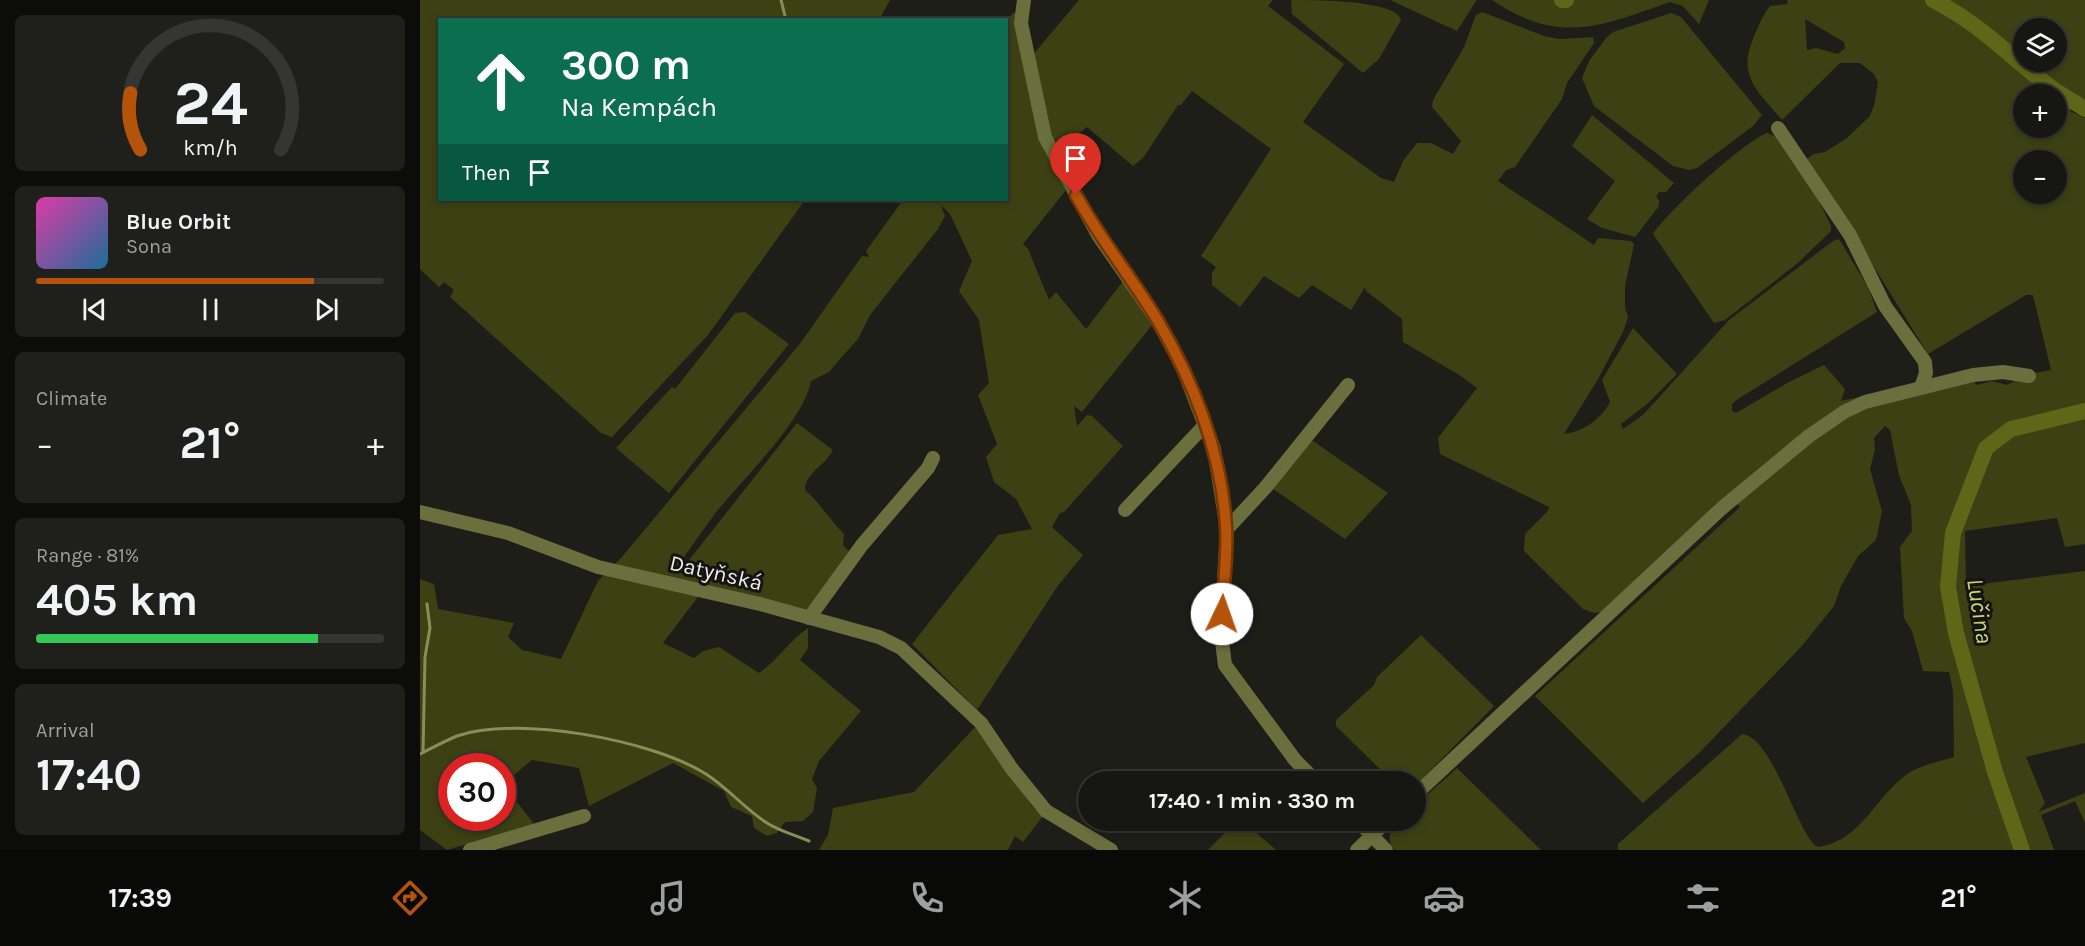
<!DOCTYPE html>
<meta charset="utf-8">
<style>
body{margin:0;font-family:Karla,sans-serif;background:#1f1f1c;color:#f1f3f6;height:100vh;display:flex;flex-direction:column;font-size:22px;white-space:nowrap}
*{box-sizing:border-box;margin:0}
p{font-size:20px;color:#9e9fa0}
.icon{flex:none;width:33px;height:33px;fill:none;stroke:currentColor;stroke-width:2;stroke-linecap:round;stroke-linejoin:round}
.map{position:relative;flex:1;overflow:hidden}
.drawer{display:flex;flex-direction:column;gap:15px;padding:15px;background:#0c0c0a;width:420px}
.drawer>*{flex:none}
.banner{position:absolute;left:18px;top:18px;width:570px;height:183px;border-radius:0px;box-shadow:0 3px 9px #0003,0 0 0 2px #353533;background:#0b6e4f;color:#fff;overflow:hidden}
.fabs{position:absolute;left:1593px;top:18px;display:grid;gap:12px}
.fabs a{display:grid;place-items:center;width:54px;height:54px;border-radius:50%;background:#161613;box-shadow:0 3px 9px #0003,0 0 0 2px #353533;font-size:30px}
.speed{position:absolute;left:18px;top:753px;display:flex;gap:12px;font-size:30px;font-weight:700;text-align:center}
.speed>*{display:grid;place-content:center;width:78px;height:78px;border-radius:50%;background:#161613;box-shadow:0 3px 9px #0003,0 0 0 2px #353533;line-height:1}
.speed .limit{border:9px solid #d22;background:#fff;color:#111}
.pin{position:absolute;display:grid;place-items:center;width:51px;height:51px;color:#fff;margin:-62px -26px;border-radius:50% 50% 50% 0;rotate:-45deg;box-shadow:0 0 6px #0007}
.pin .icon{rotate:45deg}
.me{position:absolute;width:66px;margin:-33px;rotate:3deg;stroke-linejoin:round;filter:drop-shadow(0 0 4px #0008)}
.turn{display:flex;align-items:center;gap:21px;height:126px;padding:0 24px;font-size:27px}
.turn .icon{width:78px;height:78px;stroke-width:2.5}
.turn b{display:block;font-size:42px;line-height:51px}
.then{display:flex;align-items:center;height:57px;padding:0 24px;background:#0003;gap:12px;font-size:22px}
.big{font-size:45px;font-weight:700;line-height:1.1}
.drawer .widget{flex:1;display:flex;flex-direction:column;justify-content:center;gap:9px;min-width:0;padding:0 21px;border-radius:9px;background:#1f1f1c}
.drawer .dial{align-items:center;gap:0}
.dial svg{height:156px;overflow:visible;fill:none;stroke:#353533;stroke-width:7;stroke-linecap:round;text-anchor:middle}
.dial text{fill:#f1f3f6;stroke:none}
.song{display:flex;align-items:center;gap:18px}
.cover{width:72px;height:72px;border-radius:9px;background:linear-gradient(135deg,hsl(320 70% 55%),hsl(200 70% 35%))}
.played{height:6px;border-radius:3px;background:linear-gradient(90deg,#b45309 80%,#353533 80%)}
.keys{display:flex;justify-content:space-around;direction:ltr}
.heat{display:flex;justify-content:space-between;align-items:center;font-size:33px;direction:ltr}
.charge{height:9px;border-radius:4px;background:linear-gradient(90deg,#34c759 81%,#353533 0)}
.trip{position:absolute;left:658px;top:771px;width:348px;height:60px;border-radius:30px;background:#161613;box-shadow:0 3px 9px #0003,0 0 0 2px #353533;font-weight:700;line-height:60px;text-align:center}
.menu{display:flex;height:96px;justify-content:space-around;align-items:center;background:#090908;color:#9e9fa0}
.menu .icon{width:42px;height:42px}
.menu .selected{color:#b45309}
.menu b{font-size:27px;color:#f1f3f6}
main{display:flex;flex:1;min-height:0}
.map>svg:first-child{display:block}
.green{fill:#3c4012;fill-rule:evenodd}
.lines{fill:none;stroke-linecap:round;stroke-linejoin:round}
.stream{stroke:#898e56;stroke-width:3}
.river{stroke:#5f6617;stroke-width:16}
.minor{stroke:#696f3d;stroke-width:14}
.route-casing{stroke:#753606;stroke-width:15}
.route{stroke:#b45309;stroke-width:10}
.labels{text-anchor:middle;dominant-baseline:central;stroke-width:6;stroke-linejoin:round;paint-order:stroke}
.street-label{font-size:22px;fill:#ebece8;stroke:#141510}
.water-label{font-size:24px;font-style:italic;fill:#cad66f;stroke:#141510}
</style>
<main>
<section class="drawer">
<div class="widget dial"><svg viewBox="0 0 100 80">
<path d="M14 69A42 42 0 1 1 86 69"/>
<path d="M14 69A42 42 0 0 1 9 40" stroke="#b45309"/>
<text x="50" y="56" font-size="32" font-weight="700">24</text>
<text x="50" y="72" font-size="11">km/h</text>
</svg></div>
<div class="widget">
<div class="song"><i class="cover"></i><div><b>Blue Orbit</b><p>Sona</p></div></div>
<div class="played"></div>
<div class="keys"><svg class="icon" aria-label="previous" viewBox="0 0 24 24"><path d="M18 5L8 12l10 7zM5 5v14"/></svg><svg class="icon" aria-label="pause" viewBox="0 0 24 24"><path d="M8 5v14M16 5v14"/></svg><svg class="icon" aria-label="next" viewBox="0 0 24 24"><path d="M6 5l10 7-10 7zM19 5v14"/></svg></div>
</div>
<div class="widget"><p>Climate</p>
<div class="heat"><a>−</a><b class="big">21°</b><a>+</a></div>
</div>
<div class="widget"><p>Range · 81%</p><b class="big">405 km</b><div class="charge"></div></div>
<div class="widget"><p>Arrival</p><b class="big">17:40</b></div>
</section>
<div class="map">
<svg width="1665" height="850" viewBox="0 0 1665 850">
<rect width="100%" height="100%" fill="#1e1e19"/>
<!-- green -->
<path class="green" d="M0 0H470L459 20H20V200H385L288 335 192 437 181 433 30 297 34 290 24 282 19 287 0 269Z
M659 0H853L848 6 924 64 883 122 961 178 974 182 983 161 997 143H1011L1033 154 1041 141 1012 107 1013 100 1044 47 1056 15 1062 12 1124 36 1139 39 1173 37 1174 43 1147 83 1142 99 1095 167 1086 170 1078 181 1174 245 1178 238 1211 241 1214 244 1205 286V308L1208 317 1203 332 1178 379 1144 434C1163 432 1181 419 1190 402L1182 380 1213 328 1257 374 1227 404 1201 424 1203 429 1224 414 1309 320 1413 241 1419 239 1448 287 1457 312 1318 399 1312 404V411L1316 413 1369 382 1404 365 1425 389 1421 401 1497 384 1553 381 1557 385 1572 381 1587 385 1595 381 1615 380V373L1631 370 1613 295H1606L1508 354 1387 159 1393 154 1405 152 1427 138 1449 117 1454 106 1458 82 1454 74 1440 63H1420L1362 120C1339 92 1317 77 1333 39 1338 27 1342 16 1350 6L1368 4 1367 0H1665V98L1650 111 1665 118V544L1645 547 1637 518 1545 531 1546 586 1665 571V743L1606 757 1625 803 1618 812 1665 793V823L1655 801 1621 815 1634 850H1198V844L1322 734C1354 737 1379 840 1398 847 1444 841 1458 789 1494 770 1506 764 1521 761 1534 757L1533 691 1529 672 1503 671 1492 631 1484 618 1480 547 1492 531 1491 505 1479 475 1470 430 1465 426 1454 438 1455 450 1450 469 1462 511 1456 540 1438 556 1421 586 1414 606 1381 647 1280 752 1223 803 1115 696 1320 507 1311 496 1182 612 1174 613 1163 609 1104 551 1105 534 1128 511 1129 507 1020 454 1018 438 1057 388 1041 376 983 342 982 319 946 291 945 287 931 310 892 285 879 298 844 276 820 307 792 285V273L796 267 781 256 851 149 772 91 761 105H758L723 158 713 166 667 127 657 135 637 141 633 138 646 190 603 244 608 249 629 300 636 292 666 329 704 280 733 324 666 407 662 412 654 406 657 426 667 415 672 416 703 446 644 512 640 513 632 527 663 555 637 587 557 710 492 644 578 535 612 529 596 499 574 482 566 457 577 444 558 395 569 383 559 320 539 291 552 261 530 214 521 205 525 216 518 229 450 315 438 339 420 359 409 372 391 381C384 420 324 478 297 511 284 528 272 546 259 564L262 569 377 423 413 450C407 464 384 474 385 490 400 503 410 520 424 534L423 545 430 552 388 612 281 593 243 643 274 658 283 651 299 647 339 673C358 660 369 641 388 628V648L380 660 441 711 399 761 392 779 397 788 393 812 383 821 365 822 357 833 347 836 334 828 332 816 311 807 304 791 253 763 169 806 159 768 112 760 83 784 114 824 27 850 0 830V579L14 584 18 609 94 623 88 637 102 650 141 659 178 581 201 558 379 345 442 256 449 257 446 251 483 200H586L587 21 593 13H596L611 57ZM1385 19 1424 42 1425 48 1418 54 1396 48 1387 50ZM1604 28H1636V62H1604ZM1604 94H1636V128H1604ZM1604 160H1636V194H1604ZM32 766H82V818H32Z
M871 0C893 0 978 0 981 20L959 59 943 73 872 14Z
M970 0H1056V1L1037 31Z
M1072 0H1289L1279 24 1263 6 1250 2C1179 27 1139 45 1072 0Z
M1251 13 1261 17 1342 115 1333 126 1277 168 1269 170 1253 166 1174 106 1162 78 1169 61 1186 38 1193 32Z
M1172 115 1254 183 1246 192H1239L1236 197 1239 200V206L1215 237 1182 228 1167 219 1195 181 1152 146Z
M1347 133 1355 136 1396 195 1411 226V231L1379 262 1305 320 1294 323 1233 234C1248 211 1322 143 1347 133Z
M325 312 369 344 249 493 196 448 252 387 255 389 315 313Z
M890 439 968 493 925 539 849 486Z
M1001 635 1074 706 996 785V782L972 781 916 726V720L954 685 957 677Z
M557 725 612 806 623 816 603 842 595 836 588 850H399L408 835 413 808 494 792Z
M1037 768 1039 770 1121 850H974C966 838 970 829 979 821L996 820V805Z
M818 820 823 821 856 850H788Z"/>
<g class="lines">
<!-- stream -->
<path class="stream" d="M361 0 366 20
M3 752 5 657 10 628 7 604
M0 754C12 748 25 741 37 736 98 715 232 740 286 774 308 788 325 809 347 823 359 831 375 835 389 841"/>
<!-- river -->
<path class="river" d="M1142 0H1146
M1513 0C1558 22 1590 57 1629 86 1640 95 1653 101 1665 109
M1602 850 1575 772 1536 633 1528 587 1533 533 1566 448 1591 429 1665 411"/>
<!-- minor -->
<path class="minor" d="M604 0 601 23 625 137 678 235 737 320 762 366 794 449 807 529 801 634 805 665 875 760 897 782
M1358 128 1430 235 1465 306 1505 362 1506 373 1501 387
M705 510 784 426
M0 512 88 533 178 567 340 604 459 637 481 648 561 723 592 769 626 811 691 850
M807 529 845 488 928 385
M389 618 442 545 508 468 513 458
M996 794 1302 508 1389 436 1424 412 1445 402 1553 375 1583 372 1609 376
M937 820 966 850
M50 850 164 816
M937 850 968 820"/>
</g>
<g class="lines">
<defs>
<path id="route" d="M656 195C680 239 712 278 738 321 774 383 802 455 806 527 808 556 803 586 802 614"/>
</defs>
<!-- route casing -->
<use href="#route" class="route-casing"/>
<!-- route -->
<use href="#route" class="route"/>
</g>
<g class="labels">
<!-- street labels -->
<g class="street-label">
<text transform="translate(296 573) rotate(13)">Datyňská</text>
</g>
<!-- water labels -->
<g class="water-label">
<text transform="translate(1560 611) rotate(81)">Lučina</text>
</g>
</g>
</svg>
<div class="fabs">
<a><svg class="icon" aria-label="layers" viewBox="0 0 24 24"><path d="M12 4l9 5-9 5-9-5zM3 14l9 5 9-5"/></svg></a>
<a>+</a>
<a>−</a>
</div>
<div class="speed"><div class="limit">30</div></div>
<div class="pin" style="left:656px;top:195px;background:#d93025"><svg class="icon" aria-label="arrive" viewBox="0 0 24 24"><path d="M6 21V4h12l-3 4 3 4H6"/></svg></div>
<svg class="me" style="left:802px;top:614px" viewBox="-20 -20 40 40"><circle r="19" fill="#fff"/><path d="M0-13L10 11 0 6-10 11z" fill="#b45309"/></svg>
<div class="trip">17:40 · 1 min · 330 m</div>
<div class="banner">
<div class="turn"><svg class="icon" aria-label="ahead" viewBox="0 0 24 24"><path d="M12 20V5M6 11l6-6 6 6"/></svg><div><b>300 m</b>Na Kempách</div></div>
<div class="then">Then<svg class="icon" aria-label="arrive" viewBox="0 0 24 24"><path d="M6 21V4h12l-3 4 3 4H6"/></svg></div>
</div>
</div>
</main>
<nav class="menu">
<b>17:39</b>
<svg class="icon selected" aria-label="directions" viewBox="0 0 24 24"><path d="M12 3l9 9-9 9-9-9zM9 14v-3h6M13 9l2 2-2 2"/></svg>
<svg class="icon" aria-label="music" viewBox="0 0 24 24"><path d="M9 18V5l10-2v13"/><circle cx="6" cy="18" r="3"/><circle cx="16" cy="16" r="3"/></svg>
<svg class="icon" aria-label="phone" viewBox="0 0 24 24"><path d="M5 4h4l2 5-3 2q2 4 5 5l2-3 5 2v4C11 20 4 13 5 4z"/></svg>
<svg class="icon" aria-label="climate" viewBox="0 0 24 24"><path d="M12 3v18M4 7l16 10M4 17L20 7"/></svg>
<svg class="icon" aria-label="car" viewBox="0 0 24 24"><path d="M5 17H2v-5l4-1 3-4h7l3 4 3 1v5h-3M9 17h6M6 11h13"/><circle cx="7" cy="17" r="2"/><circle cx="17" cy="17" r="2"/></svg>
<svg class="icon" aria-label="filters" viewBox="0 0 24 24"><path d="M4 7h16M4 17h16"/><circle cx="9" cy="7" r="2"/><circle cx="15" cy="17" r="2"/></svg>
<b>21°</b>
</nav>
